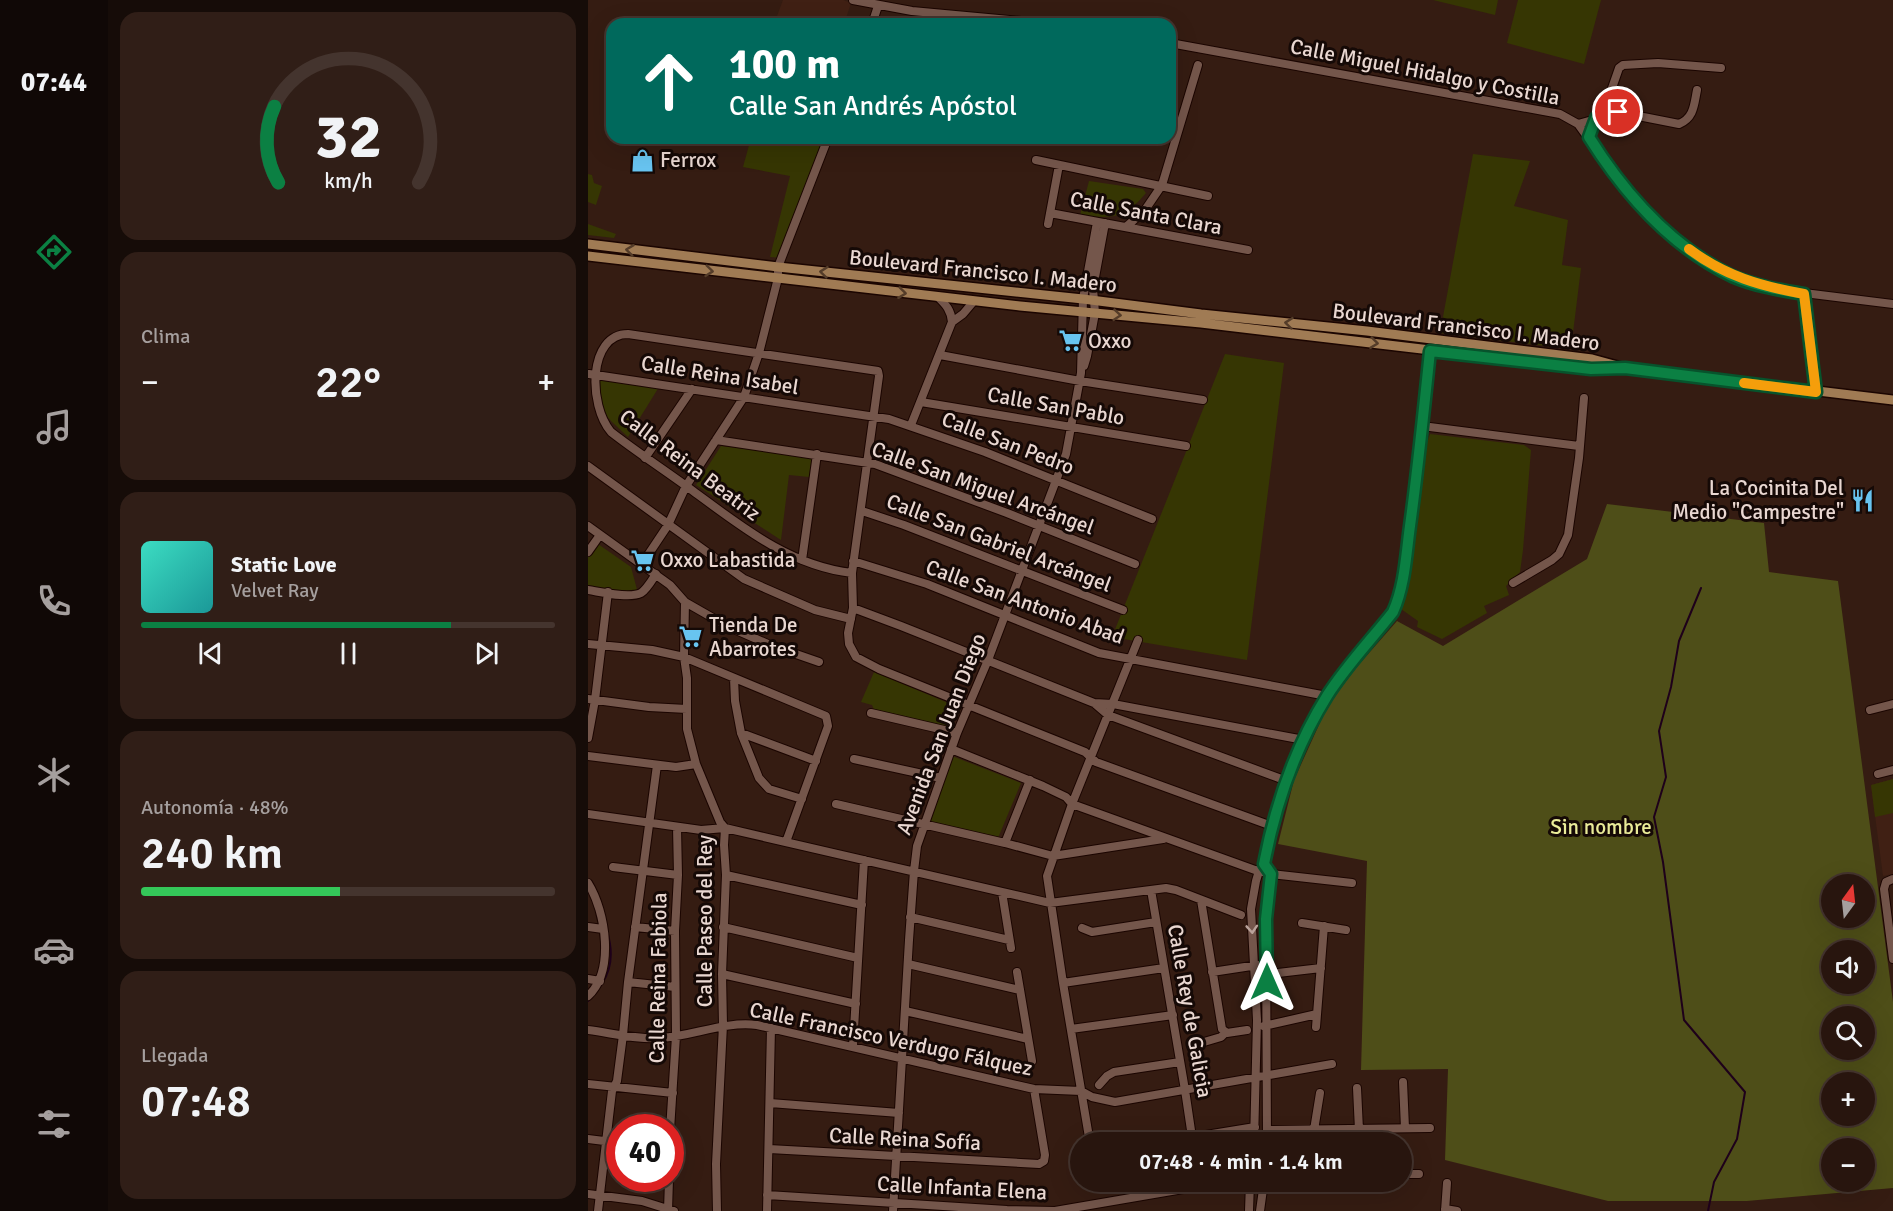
<!DOCTYPE html>
<html lang="es">
<meta charset="utf-8">
<style>
body{margin:0;font-family:Signika,sans-serif;background:#301e17;color:#f1f3f6;height:100vh;display:flex;flex-direction:column;font-size:22px;white-space:nowrap}
*{box-sizing:border-box;margin:0}
p{font-size:20px;color:#a59f9e}
.icon{flex:none;width:33px;height:33px;fill:none;stroke:currentColor;stroke-width:2;stroke-linecap:round;stroke-linejoin:round}
.map{position:relative;flex:1;overflow:hidden}
.details{display:flex;flex-direction:column;gap:12px;padding:12px;background:#160c08;width:480px}
.details>*{flex:none}
.banner{position:absolute;left:18px;top:18px;width:570px;height:126px;border-radius:18px;box-shadow:0 6px 24px #0002,0 0 0 2px #44342e;background:#00695c;color:#fff;overflow:hidden}
.needle{width:39px;rotate:15deg}
.tools{position:absolute;left:1233px;top:874px;display:grid;gap:12px}
.tools a{display:grid;place-items:center;width:54px;height:54px;border-radius:50%;background:#28150e;box-shadow:0 6px 24px #0002,0 0 0 2px #44342e;font-size:30px}
.speed{position:absolute;left:18px;top:1114px;display:flex;gap:12px;font-size:30px;font-weight:700;text-align:center}
.speed>*{display:grid;place-content:center;width:78px;height:78px;border-radius:50%;background:#28150e;box-shadow:0 6px 24px #0002,0 0 0 2px #44342e;line-height:1}
.speed .limit{border:9px solid #d22;background:#fff;color:#111}
.pin{position:absolute;display:grid;place-items:center;width:51px;height:51px;color:#fff;margin:-26px;border:3px solid #fff;border-radius:50%;box-shadow:0 2px 6px #0007}
.me{position:absolute;width:66px;margin:-33px;rotate:0deg;stroke-linejoin:round;filter:drop-shadow(0 0 4px #0008)}
.turn{display:flex;align-items:center;gap:21px;height:126px;padding:0 24px;font-size:27px}
.turn .icon{width:78px;height:78px;stroke-width:2.5}
.turn b{display:block;font-size:42px;line-height:51px}
.big{font-size:45px;font-weight:600;line-height:1.1}
.details .tile{flex:1;display:flex;flex-direction:column;justify-content:center;gap:9px;min-width:0;padding:0 21px;border-radius:18px;background:#301e17}
.details .dial{align-items:center;gap:0}
.dial svg{height:156px;overflow:visible;fill:none;stroke:#44342e;stroke-width:7;stroke-linecap:round;text-anchor:middle}
.dial text{fill:#f1f3f6;stroke:none}
.song{display:flex;align-items:center;gap:18px}
.cover{width:72px;height:72px;border-radius:9px;background:linear-gradient(135deg,hsl(170 70% 55%),hsl(180 70% 35%))}
.played{height:6px;border-radius:3px;background:linear-gradient(90deg,#0b8043 75%,#44342e 75%)}
.keys{display:flex;justify-content:space-around;direction:ltr}
.heat{display:flex;justify-content:space-between;align-items:center;font-size:33px;direction:ltr}
.charge{height:9px;border-radius:4px;background:linear-gradient(90deg,#34c759 48%,#44342e 0)}
.trip{position:absolute;left:482px;top:1132px;width:342px;height:60px;border-radius:30px;background:#28150e;box-shadow:0 6px 24px #0002,0 0 0 2px #44342e;font-weight:600;line-height:60px;text-align:center}
main{display:flex;flex:1;min-height:0}
.tabs{display:flex;flex-direction:column;width:108px;justify-content:space-around;align-items:center;background:#100806;color:#a59f9e}
.tabs .icon{width:42px;height:42px}
.tabs .on{color:#0b8043}
.tabs b{font-size:27px;color:#f1f3f6}
.map>svg:first-child{display:block}
.built{fill:#402014}
.green{fill:#363603}
.forest{fill:#4e4e18;fill-rule:evenodd}
.lines{fill:none;stroke-linecap:round;stroke-linejoin:round}
.stream{stroke:#1e001a;stroke-width:2}
.minor-casing{stroke:#1b0501;stroke-width:10}
.major-casing{stroke:#1b0501;stroke-width:12}
.minor{stroke:#74564b;stroke-width:8}
.major{stroke:#a07b54;stroke-width:9}
.oneway{stroke:#543c29}
.oneway2{stroke:#baa39b}
.route-casing{stroke:#07532c;stroke-width:15}
.route{stroke:#0b8043;stroke-width:10}
.slow{stroke:#f59e0b;stroke-width:10}
.labels{text-anchor:middle;dominant-baseline:central;stroke-width:6;stroke-linejoin:round;paint-order:stroke}
.street-label{font-size:21px;fill:#e9d7d1;stroke:#150906}
.poi-label{font-size:21px;fill:#e9d7d1;stroke:#150906;text-anchor:start}
.park-label{font-size:21px;fill:#eaeb98;stroke:#150906}
</style>
<main>
<nav class="tabs">
<b>07:44</b>
<svg class="icon on" aria-label="directions" viewBox="0 0 24 24"><path d="M12 3l9 9-9 9-9-9zM9 14v-3h6M13 9l2 2-2 2"/></svg>
<svg class="icon" aria-label="music" viewBox="0 0 24 24"><path d="M9 18V5l10-2v13"/><circle cx="6" cy="18" r="3"/><circle cx="16" cy="16" r="3"/></svg>
<svg class="icon" aria-label="phone" viewBox="0 0 24 24"><path d="M5 4h4l2 5-3 2q2 4 5 5l2-3 5 2v4C11 20 4 13 5 4z"/></svg>
<svg class="icon" aria-label="climate" viewBox="0 0 24 24"><path d="M12 3v18M4 7l16 10M4 17L20 7"/></svg>
<svg class="icon" aria-label="car" viewBox="0 0 24 24"><path d="M5 17H2v-5l4-1 3-4h7l3 4 3 1v5h-3M9 17h6M6 11h13"/><circle cx="7" cy="17" r="2"/><circle cx="17" cy="17" r="2"/></svg>
<svg class="icon" aria-label="filters" viewBox="0 0 24 24"><path d="M4 7h16M4 17h16"/><circle cx="9" cy="7" r="2"/><circle cx="15" cy="17" r="2"/></svg>
</nav>
<section class="details">
<div class="tile dial"><svg viewBox="0 0 100 80">
<path d="M14 69A42 42 0 1 1 86 69"/>
<path d="M14 69A42 42 0 0 1 12 30" stroke="#0b8043"/>
<text x="50" y="56" font-size="32" font-weight="700">32</text>
<text x="50" y="72" font-size="11">km/h</text>
</svg></div>
<div class="tile"><p>Clima</p>
<div class="heat"><a>−</a><b class="big">22°</b><a>+</a></div>
</div>
<div class="tile">
<div class="song"><i class="cover"></i><div><b>Static Love</b><p>Velvet Ray</p></div></div>
<div class="played"></div>
<div class="keys"><svg class="icon" aria-label="previous" viewBox="0 0 24 24"><path d="M18 5L8 12l10 7zM5 5v14"/></svg><svg class="icon" aria-label="pause" viewBox="0 0 24 24"><path d="M8 5v14M16 5v14"/></svg><svg class="icon" aria-label="next" viewBox="0 0 24 24"><path d="M6 5l10 7-10 7zM19 5v14"/></svg></div>
</div>
<div class="tile"><p>Autonomía · 48%</p><b class="big">240 km</b><div class="charge"></div></div>
<div class="tile"><p>Llegada</p><b class="big">07:48</b></div>
</section>
<div class="map">
<svg width="1305" height="1211" viewBox="0 0 1305 1211">
<rect width="100%" height="100%" fill="#351c12"/>
<!-- built -->
<path class="built" d="M195 0H255L263 3 256 24H186Z
M1305 779V874L1295 876 1283 785Z"/>
<!-- green -->
<path class="green" d="M845 0H910L907 15Z
M930 0H1013L996 64 919 43Z
M163 138H231L236 140 194 258 182 257 202 176 155 167Z
M885 154 942 161 926 206 980 220 974 265 993 268 983 349 852 333Z
M0 174 4 175 6 183 14 186 8 205 0 202Z
M501 181 555 189 558 193C536 219 524 219 492 215Z
M0 224 28 234 26 238 0 235Z
M637 354 696 363 659 660 524 637Z
M7 379 71 387 40 437 23 421 13 409Z
M842 434 936 445 943 450 935 550 932 572 918 586 921 595 896 606 899 613 854 639 829 627 830 621 813 609 818 591 827 493 835 467 838 445Z
M133 446 224 457 221 477 201 475 193 540 108 485Z
M10 544 43 567 51 597 0 589V557Z
M286 672 370 707 361 728 286 710 284 705 273 702Z
M364 756 433 783 410 838 340 821Z
M1305 779V813L1287 817 1283 785Z"/>
<!-- forest -->
<path class="forest" d="M1019 504 1176 523 1181 572 1250 581 1305 1002V1188L1159 1201H1020L857 1160 860 1069 773 1070 779 861 690 844 706 780 740 705 767 669 809 621 855 646 999 559ZM1244 885H1276V918H1244ZM1244 951H1276V984H1244ZM1244 1017H1276V1050H1244ZM1244 1083H1276V1116H1244ZM1244 1149H1276V1182H1244Z"/>
<g class="lines">
<!-- stream -->
<path class="stream" d="M1113 588 1091 641 1083 687 1071 731 1078 777 1066 817 1075 862 1096 1020 1157 1092 1149 1139 1126 1182 1120 1211
M0 1001C21 980 28 960 19 931"/>
<defs>
<path id="minor" d="M265 0 324 11 466 24
M284 24 290 6
M582 43 972 114 990 124 1028 177 1046 198 1087 237 1116 260 1146 276 1167 284 1216 293 1305 304
M1016 111 1031 68 1035 65 1070 63 1133 68
M990 124 1008 119 1016 111 1030 112 1091 124C1106 118 1106 105 1109 90
M448 160 620 196
M462 213 660 250
M460 224 471 165
M539 226 557 210 574 185 610 65
M1216 293 1228 392
M364 322 375 314 386 301
M352 355 492 381 615 400
M496 366 499 356 507 313 505 288 517 223
M1 374 301 419 397 452 564 519
M333 402 598 446
M323 425 364 322C363 310 358 305 350 297
M834 426 991 446
M128 440 287 464 419 513 547 564
M57 458 104 389
M0 466 156 579 227 610 263 619
M274 511 316 525 535 610
M0 526 82 585 97 602 96 657 99 678V729L108 764 132 822 137 828 136 845 138 875 134 974 135 1025 128 1164 129 1211
M0 552 12 535
M214 560 229 454
M265 561 339 584 511 653 739 696
M54 564 80 525 98 486 156 397 171 353 190 278V267L240 138
M264 573C202 566 154 527 105 491 78 471 50 453 23 432 0 405 0 334 40 334L290 371 291 376 264 573 265 608 260 633 261 644 268 657 291 669 497 752 508 762 681 825 685 826
M925 583 964 560 971 554 980 535 991 458 996 398
M0 590C13 592 41 599 53 593 59 589 64 580 68 574
M97 602 139 626 182 645 231 662
M265 608 313 626 506 703 520 715 699 781
M0 644 64 650 96 657 238 716 240 726 198 842
M146 678 147 701 153 733 171 778 181 789 214 799
M0 699 61 707 99 709
M506 703 525 704 716 740
M1282 710 1305 704
M283 713 369 733
M153 733 228 761
M0 738 7 700 20 592
M363 749 455 786 478 797 484 804 667 870 683 874 764 883
M0 756 88 767 108 764
M266 759 353 778
M1290 774 1305 770
M248 804 417 843 465 856 575 839
M0 814 113 830 137 828 462 903 578 888 588 890 653 915
M417 843 442 780
M25 867 90 875
M138 875 274 905
M1305 879 1298 882 1296 889 1305 959
M0 883C18 912 27 971 0 996
M563 890 597 1090 604 1137
M414 892 423 948
M613 900 634 1029 639 1033 659 1030
M322 917 421 940
M714 923 758 930
M0 927 15 929
M47 927 87 931
M135 927 270 958
M494 928 504 932 568 922
M320 964 432 990
M429 972 444 1061
M624 972 670 965
M690 973 733 968
M134 974 268 1004
M0 979 12 981
M40 982 87 987
M475 983 576 968
M317 1011 440 1039
M676 1026 729 1014
M728 1027 736 926
M483 1029 585 1015
M0 1030C24 1033 49 1040 73 1038 106 1036 136 1021 169 1025L446 1089 493 1091 504 1097 527 1102 744 1064
M616 1042 633 1037 637 1033
M265 1046 276 860
M815 1082 817 1128
M0 1084 85 1093
M511 1085 519 1076 526 1072 592 1062
M769 1088 771 1130
M182 1103 311 1113
M82 1130 88 1036 87 931 90 875 89 827
M680 1130 842 1128
M726 1130 732 1093
M0 1139 32 1143
M502 1143 475 983 459 876 484 804 550 640
M569 1143 667 1127
M666 1143 669 1020 663 909 668 881 671 871 676 864C688 805 707 746 739 696 758 666 783 640 805 612 816 585 818 555 822 526 830 468 836 409 842 351
M679 1143 678 930 683 874 680 870
M181 1149 451 1164 456 1161 457 1155 446 1089
M813 1174H831
M0 1194 54 1201 86 1211
M179 1195 419 1210 467 1211 636 1182
M857 1209 869 1211
M10 1211 24 1091 29 1081 35 1035 40 982 69 765
M80 1211 81 1179
M179 1211 183 1028
M305 1211 321 940 326 871 329 846 369 733 400 660 478 454 493 373 495 299 509 222
M661 1211 662 1182
M672 1211 676 1182
M857 1211 859 1183"/>
<path id="major" d="M0 244 190 267 495 299 613 314 779 331 1004 359 1037 368 1305 400
M0 256 432 306 613 323 1003 369 1029 368"/>
</defs>
<!-- minor casing -->
<use href="#minor" class="minor-casing"/>
<!-- major casing -->
<use href="#major" class="major-casing"/>
<!-- minor -->
<use href="#minor" class="minor"/>
<!-- major -->
<use href="#major" class="major"/>
</g>
<!-- one-way arrows -->
<defs><path id="oneway-chevron" d="M-2-3.5L2.5 0L-2 3.5" fill="none" stroke-width="1.6" stroke-linecap="round" stroke-linejoin="round" transform="scale(1.5)"/></defs>
<g class="oneway">
<use href="#oneway-chevron" transform="translate(42 250) rotate(-173)"/>
<use href="#oneway-chevron" transform="translate(121 271) rotate(6)"/>
<use href="#oneway-chevron" transform="translate(236 272) rotate(-174)"/>
<use href="#oneway-chevron" transform="translate(314 293) rotate(7)"/>
<use href="#oneway-chevron" transform="translate(529 315) rotate(5)"/>
<use href="#oneway-chevron" transform="translate(701 323) rotate(-174)"/>
<use href="#oneway-chevron" transform="translate(786 343) rotate(7)"/>
</g>
<use class="oneway2" href="#oneway-chevron" transform="translate(664 929) rotate(86)"/>
<g class="lines">
<defs>
<path id="route" d="M679 982 678 919 683 874 676 864C687 806 708 746 739 696 758 666 783 640 805 612 817 585 818 555 822 526 830 468 836 409 842 351L1003 369 1037 368 1228 392 1216 294C1192 290 1167 286 1144 276 1084 247 1036 193 1001 137L1008 118 1016 111 1030 112"/>
</defs>
<!-- route casing -->
<use href="#route" class="route-casing"/>
<!-- route -->
<use href="#route" class="route"/>
<!-- slow -->
<path class="slow" d="M1101 249C1137 276 1172 286 1216 294L1228 392 1156 383"/>
</g>
<!-- icons -->
<defs>
<symbol id="shop-bare" viewBox="-9 -9 18 18"><path d="M-5-2.5h2.3a2.7 3.5 0 0 1 5.4 0H5L5.5 6h-11ZM-1.5-2.5h3a1.5 2.3 0 0 0-3 0Z" fill="#68c4f0" stroke="#150906" stroke-width="2.5" paint-order="stroke"/></symbol>
<symbol id="supermarket-bare" viewBox="-9 -9 18 18"><path d="M-6-5.5h2.5l.6 2H6L4.5 2H-2.5L-4.4-4H-6ZM-1.5 3.2a1.3 1.3 0 1 0 .1 0ZM3 3.2a1.3 1.3 0 1 0 .1 0Z" fill="#68c4f0" stroke="#150906" stroke-width="2.5" paint-order="stroke"/></symbol>
<symbol id="restaurant-bare" viewBox="-9 -9 18 18"><path d="M-5-6h1v4h1v-4h1v4h1v-4h1v5L-1.5 .5V6h-2V.5L-5-1ZM5-6V6H3V1.5H1.5Q1.5-4 5-6Z" fill="#68c4f0" stroke="#150906" stroke-width="2.5" paint-order="stroke"/></symbol>
</defs>
<g fill-rule="evenodd">
<use href="#shop-bare" x="38" y="144" width="33" height="33"/>
<use href="#supermarket-bare" x="466" y="324" width="33" height="33"/>
<use href="#restaurant-bare" x="1258" y="484" width="33" height="33"/>
<use href="#supermarket-bare" x="38" y="544" width="33" height="33"/>
<use href="#supermarket-bare" x="86" y="620" width="33" height="33"/>
</g>
<g class="labels">
<!-- street labels -->
<g class="street-label">
<text transform="translate(837 72) rotate(11)">Calle Miguel Hidalgo y Costilla</text>
<text transform="translate(558 213) rotate(11)">Calle Santa Clara</text>
<text transform="translate(395 271) rotate(6)">Boulevard Francisco I. Madero</text>
<text transform="translate(878 327) rotate(7)">Boulevard Francisco I. Madero</text>
<text transform="translate(132 375) rotate(9)">Calle Reina Isabel</text>
<text transform="translate(468 406) rotate(10)">Calle San Pablo</text>
<text transform="translate(420 443) rotate(21)">Calle San Pedro</text>
<text transform="translate(102 465) rotate(37)">Calle Reina Beatriz</text>
<text transform="translate(395 488) rotate(20)">Calle San Miguel Arcángel</text>
<text transform="translate(411 543) rotate(21)">Calle San Gabriel Arcángel</text>
<text transform="translate(437 602) rotate(20)">Calle San Antonio Abad</text>
<text transform="translate(353 734) rotate(-69)">Avenida San Juan Diego</text>
<text transform="translate(117 921) rotate(-90)">Calle Paseo del Rey</text>
<text transform="translate(70 978) rotate(-89)">Calle Reina Fabiola</text>
<text transform="translate(602 1011) rotate(80)">Calle Rey de Galicia</text>
<text transform="translate(303 1039) rotate(12)">Calle Francisco Verdugo Fálquez</text>
<text transform="translate(317 1139) rotate(3)">Calle Reina Sofía</text>
<text transform="translate(374 1188) rotate(3)">Calle Infanta Elena</text>
</g>
<!-- poi labels -->
<g class="poi-label">
<text x="72" y="160">Ferrox</text>
<text x="500" y="341">Oxxo</text>
<text x="1256" y="488" text-anchor="end">La Cocinita Del<tspan x="1256" dy="24">Medio "Campestre"</tspan></text>
<text x="72" y="560">Oxxo Labastida</text>
<text x="121" y="625">Tienda De<tspan x="121" dy="24">Abarrotes</tspan></text>
</g>
<!-- park labels -->
<g class="park-label">
<text x="1013" y="827">Sin nombre</text>
</g>
</g>
</svg>
<div class="tools">
<a><svg class="needle" viewBox="-14 -14 28 28"><path d="M0-13l5 13h-10z" fill="#e53935"/><path d="M0 13l5-13h-10z" fill="#a59f9e"/></svg></a>
<a><svg class="icon" aria-label="sound" viewBox="0 0 24 24"><path d="M4 9h4l5-4v14l-5-4H4zM17 9q2 3 0 6"/></svg></a>
<a><svg class="icon" aria-label="search" viewBox="0 0 24 24"><circle cx="10" cy="10" r="6"/><path d="M15 15l6 6"/></svg></a>
<a>+</a>
<a>−</a>
</div>
<div class="speed"><div class="limit">40</div></div>
<div class="pin" style="left:1030px;top:112px;background:#d93025"><svg class="icon" aria-label="arrive" viewBox="0 0 24 24"><path d="M6 21V4h12l-3 4 3 4H6"/></svg></div>
<svg class="me" style="left:679px;top:982px" viewBox="-20 -20 40 40"><path d="M0-17L14 15 0 8-14 15z" fill="#0b8043" stroke="#fff" stroke-width="4"/></svg>
<div class="trip">07:48 · 4 min · 1.4 km</div>
<div class="banner">
<div class="turn"><svg class="icon" aria-label="ahead" viewBox="0 0 24 24"><path d="M12 20V5M6 11l6-6 6 6"/></svg><div><b>100 m</b>Calle San Andrés Apóstol</div></div>
</div>
</div>
</main>
